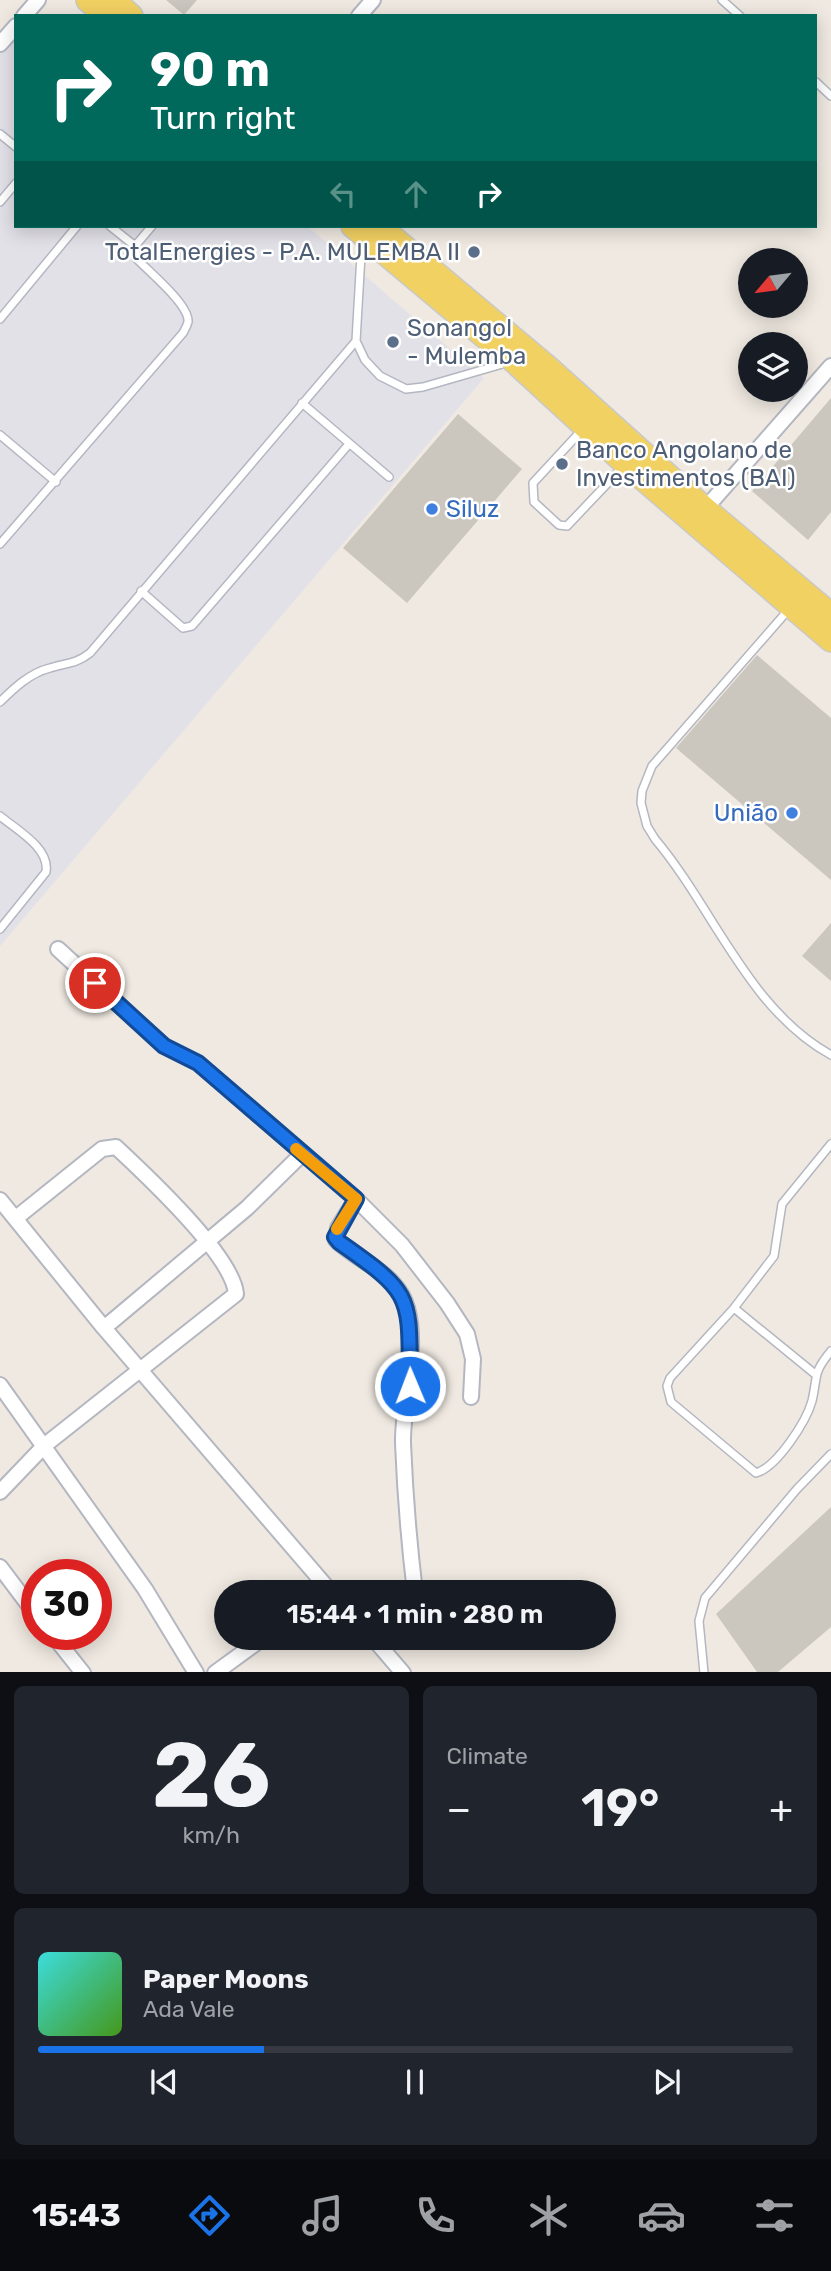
<!DOCTYPE html>
<meta charset="utf-8">
<style>
body{margin:0;font-family:Rubik,sans-serif;background:#20242c;color:#f1f3f6;height:100vh;display:flex;flex-direction:column;font-size:26px;white-space:nowrap}
*{box-sizing:border-box;margin:0}
p{font-size:23px;color:#9ea1a6}
.icon{flex:none;width:38px;height:38px;fill:none;stroke:currentColor;stroke-width:2;stroke-linecap:round;stroke-linejoin:round}
.map{position:relative;height:1672px;overflow:hidden}
.details{display:flex;flex-direction:column;gap:14px;padding:14px;background:#0d0f14;flex:1}
.details>*{flex:none}
.hud{position:absolute;left:14px;top:14px;width:803px;height:214px;border-radius:0px;box-shadow:0 4px 18px #0003;background:#00695c;color:#fff;overflow:hidden}
.needle{width:46px;rotate:241deg}
.tools{position:absolute;left:738px;top:248px;display:grid;gap:14px}
.tools a{display:grid;place-items:center;width:70px;height:70px;border-radius:50%;background:#171b24;box-shadow:0 4px 18px #0003;font-size:35px}
.speed{position:absolute;left:21px;top:1559px;display:flex;gap:14px;font-size:35px;font-weight:700;text-align:center}
.speed>*{display:grid;place-content:center;width:91px;height:91px;border-radius:50%;background:#171b24;box-shadow:0 4px 18px #0003;line-height:1}
.speed .limit{border:10px solid #d22;background:#fff;color:#111}
.pin{position:absolute;display:grid;place-items:center;width:60px;height:60px;color:#fff;margin:-30px;border:4px solid #fff;border-radius:50%;box-shadow:0 2px 7px #0007}
.me{position:absolute;width:77px;margin:-38px;rotate:359deg;stroke-linejoin:round;filter:drop-shadow(0 0 5px #0008)}
.turn{display:flex;align-items:center;gap:24px;height:147px;padding:0 21px;font-size:32px}
.turn .icon{width:91px;height:91px;stroke-width:2.5}
.turn b{display:block;font-size:49px;line-height:60px}
.lanes{display:flex;align-items:center;height:66px;padding:0 21px;background:#0003;justify-content:center;gap:35px;direction:ltr}
.lanes .off{opacity:.35}
.big{font-size:52px;font-weight:600;line-height:1.1}
.details .tile{flex:1;display:flex;flex-direction:column;justify-content:center;gap:10px;min-width:0;padding:0 24px;border-radius:10px;background:#20242c}
.details .dial{align-items:center;gap:0}
.dial b{font-size:91px;line-height:1}
.song{display:flex;align-items:center;gap:21px}
.cover{width:84px;height:84px;border-radius:10px;background:linear-gradient(135deg,hsl(180 70% 55%),hsl(100 70% 35%))}
.played{height:7px;border-radius:4px;background:linear-gradient(90deg,#1a73e8 30%,#363941 30%)}
.keys{display:flex;justify-content:space-around;direction:ltr}
.heat{display:flex;justify-content:space-between;align-items:center;font-size:38px;direction:ltr}
.details .tiles{flex:1;display:grid;gap:14px;grid-template-columns:1fr 1fr}
.tile:last-child{grid-column:span 2}
.trip{position:absolute;left:214px;top:1580px;width:402px;height:70px;border-radius:35px;background:#171b24;box-shadow:0 4px 18px #0003;font-weight:600;line-height:70px;text-align:center}
.tabs{display:flex;height:112px;justify-content:space-around;align-items:center;background:#090b0e;color:#9ea1a6}
.tabs .icon{width:49px;height:49px}
.tabs .active{color:#1a73e8}
.tabs b{font-size:32px;color:#f1f3f6}
.map>svg:first-child{display:block}
.industrial{fill:#e3e1e8}
.building{fill:#cbc7bf}
.lines{fill:none;stroke-linecap:round;stroke-linejoin:round}
.service-casing{stroke:#b4b7c1;stroke-width:10}
.minor-casing{stroke:#b4b7c1;stroke-width:18}
.primary-casing{stroke:#c9c9c9;stroke-width:26}
.service{stroke:#fff;stroke-width:7}
.minor{stroke:#fff;stroke-width:14}
.primary{stroke:#f2d163;stroke-width:23}
.route-casing{stroke:#114b97;stroke-width:18}
.route{stroke:#1a73e8;stroke-width:12}
.slow{stroke:#f59e0b;stroke-width:12}
.service-dot{fill:#5c6f8a;stroke:#fff;stroke-width:2.5}
.shop-dot{fill:#3f7fe0;stroke:#fff;stroke-width:2.5}
.labels{text-anchor:middle;dominant-baseline:central;stroke-width:5;stroke-linejoin:round;paint-order:stroke}
.service-label{font-size:24px;fill:#4e5e75;stroke:#fff;text-anchor:start}
.shop-label{font-size:24px;fill:#366cbe;stroke:#fff;text-anchor:start}
</style>
<div class="map">
<svg width="831" height="1673" viewBox="0 0 831 1673">
<rect width="100%" height="100%" fill="#efe9e1"/>
<!-- industrial -->
<path class="industrial" d="M16 34V226H307L484 378 0 946V53Z"/>
<!-- building -->
<path class="building" d="M166 0H197L184 15Z
M831 398V512L808 540 752 491Z
M458 414 522 469 407 603 343 548Z
M757 655 831 718V880L676 748Z
M831 923V981L802 956Z
M831 1507V1627L778 1672H757L716 1614Z"/>
<g class="lines">
<defs>
<path id="service" d="M722 0 740 16
M816 82 831 96
M0 134 16 147
M0 202 16 183
M362 238 356 341 365 360 380 376 406 389 423 387 506 363
M135 246 152 226
M0 319 77 226
M302 403 389 477
M582 430 533 483 534 502 559 525 567 526 623 467
M0 435 56 482
M0 544 183 333C185 329 187 326 188 322 190 305 148 271 136 258L135 246 110 226
M141 591 183 628 192 626 349 444
M790 608 652 766 642 791 641 803 647 826 655 839C714 909 748 1009 831 1055
M0 702C14 688 30 673 50 668 66 663 76 664 90 653L356 341
M0 816C17 830 50 848 46 872L0 929
M831 1144 782 1204 774 1256 734 1308 670 1378 667 1386 671 1402 756 1473C777 1467 806 1422 812 1401 818 1376 812 1374 831 1351
M734 1308 815 1374
M704 1673 699 1621 705 1598 797 1489 831 1454"/>
<path id="minor" d="M24 16 38 0
M359 16 373 0
M0 44 16 26
M705 509 831 366
M58 949 164 1046 198 1063 356 1199 402 1245 447 1303 467 1334 473 1359 471 1397
M356 1199 338 1228 336 1240C357 1260 386 1269 401 1294 423 1330 402 1404 403 1443 405 1493 409 1543 415 1592
M0 1200 104 1328 331 1592
M104 1328 247 1208 302 1154
M0 1385 145 1589 196 1673
M0 1492 45 1445 236 1294C233 1256 145 1174 116 1147L102 1149 16 1218
M0 1567 37 1616
M52 1634 83 1673
M373 1638 403 1673
M215 1673 263 1638"/>
<path id="primary" d="M88 0 106 16
M113 0 131 16
M353 226 514 361 626 464 831 640
M379 226 546 366 705 509 831 615"/>
</defs>
<!-- service casing -->
<use href="#service" class="service-casing"/>
<!-- minor casing -->
<use href="#minor" class="minor-casing"/>
<!-- primary casing -->
<use href="#primary" class="primary-casing"/>
<!-- service -->
<use href="#service" class="service"/>
<!-- minor -->
<use href="#minor" class="minor"/>
<!-- primary -->
<use href="#primary" class="primary"/>
</g>
<g class="lines">
<defs>
<path id="route" d="M95 983 164 1046 198 1063 356 1199 335 1237 339 1242C415 1295 409 1295 410 1386"/>
</defs>
<!-- route casing -->
<use href="#route" class="route-casing"/>
<!-- route -->
<use href="#route" class="route"/>
<!-- slow -->
<path class="slow" d="M296 1149 356 1199 337 1229"/>
</g>
<!-- markers -->
<g class="service-dot">
<circle cx="474" cy="252" r="7"/>
<circle cx="393" cy="342" r="7"/>
<circle cx="562" cy="464" r="7"/>
</g>
<g class="shop-dot">
<circle cx="432" cy="509" r="7"/>
<circle cx="792" cy="813" r="7"/>
</g>
<g class="labels">
<!-- service labels -->
<g class="service-label">
<text x="460" y="252" text-anchor="end">TotalEnergies - P.A. MULEMBA II</text>
<text x="407" y="328">Sonangol<tspan x="407" dy="28">- Mulemba</tspan></text>
<text x="576" y="450">Banco Angolano de<tspan x="576" dy="28">Investimentos (BAI)</tspan></text>
</g>
<!-- shop labels -->
<g class="shop-label">
<text x="446" y="509">Siluz</text>
<text x="778" y="813" text-anchor="end">União</text>
</g>
</g>
</svg>
<div class="tools">
<a><svg class="needle" viewBox="-14 -14 28 28"><path d="M0-13l5 13h-10z" fill="#e53935"/><path d="M0 13l5-13h-10z" fill="#9ea1a6"/></svg></a>
<a><svg class="icon" aria-label="layers" viewBox="0 0 24 24"><path d="M12 4l9 5-9 5-9-5zM3 14l9 5 9-5"/></svg></a>
</div>
<div class="speed"><div class="limit">30</div></div>
<div class="pin" style="left:95px;top:983px;background:#d93025"><svg class="icon" aria-label="arrive" viewBox="0 0 24 24"><path d="M6 21V4h12l-3 4 3 4H6"/></svg></div>
<svg class="me" style="left:410px;top:1386px" viewBox="-20 -20 40 40"><circle r="17" fill="#1a73e8" stroke="#fff" stroke-width="3"/><path d="M0-11L8 9 0 5-8 9z" fill="#fff"/></svg>
<div class="trip">15:44 · 1 min · 280 m</div>
<div class="hud">
<div class="turn"><svg class="icon" aria-label="right" viewBox="0 0 24 24"><path d="M7 20v-9h11M14 6l5 5-5 5"/></svg><div><b>90 m</b>Turn right</div></div>
<div class="lanes"><svg class="icon off" aria-label="left" viewBox="0 0 24 24"><path d="M17 20v-9H6M10 6l-5 5 5 5"/></svg><svg class="icon off" aria-label="ahead" viewBox="0 0 24 24"><path d="M12 20V5M6 11l6-6 6 6"/></svg><svg class="icon" aria-label="right" viewBox="0 0 24 24"><path d="M7 20v-9h11M14 6l5 5-5 5"/></svg></div>
</div>
</div>
<section class="details">
<div class="tiles">
<div class="tile dial"><b>26</b><p>km/h</p></div>
<div class="tile"><p>Climate</p>
<div class="heat"><a>−</a><b class="big">19°</b><a>+</a></div>
</div>
<div class="tile">
<div class="song"><i class="cover"></i><div><b>Paper Moons</b><p>Ada Vale</p></div></div>
<div class="played"></div>
<div class="keys"><svg class="icon" aria-label="previous" viewBox="0 0 24 24"><path d="M18 5L8 12l10 7zM5 5v14"/></svg><svg class="icon" aria-label="pause" viewBox="0 0 24 24"><path d="M8 5v14M16 5v14"/></svg><svg class="icon" aria-label="next" viewBox="0 0 24 24"><path d="M6 5l10 7-10 7zM19 5v14"/></svg></div>
</div>
</div>
</section>
<nav class="tabs">
<b>15:43</b>
<svg class="icon active" aria-label="directions" viewBox="0 0 24 24"><path d="M12 3l9 9-9 9-9-9zM9 14v-3h6M13 9l2 2-2 2"/></svg>
<svg class="icon" aria-label="music" viewBox="0 0 24 24"><path d="M9 18V5l10-2v13"/><circle cx="6" cy="18" r="3"/><circle cx="16" cy="16" r="3"/></svg>
<svg class="icon" aria-label="phone" viewBox="0 0 24 24"><path d="M5 4h4l2 5-3 2q2 4 5 5l2-3 5 2v4C11 20 4 13 5 4z"/></svg>
<svg class="icon" aria-label="climate" viewBox="0 0 24 24"><path d="M12 3v18M4 7l16 10M4 17L20 7"/></svg>
<svg class="icon" aria-label="car" viewBox="0 0 24 24"><path d="M5 17H2v-5l4-1 3-4h7l3 4 3 1v5h-3M9 17h6M6 11h13"/><circle cx="7" cy="17" r="2"/><circle cx="17" cy="17" r="2"/></svg>
<svg class="icon" aria-label="filters" viewBox="0 0 24 24"><path d="M4 7h16M4 17h16"/><circle cx="9" cy="7" r="2"/><circle cx="15" cy="17" r="2"/></svg>
</nav>
